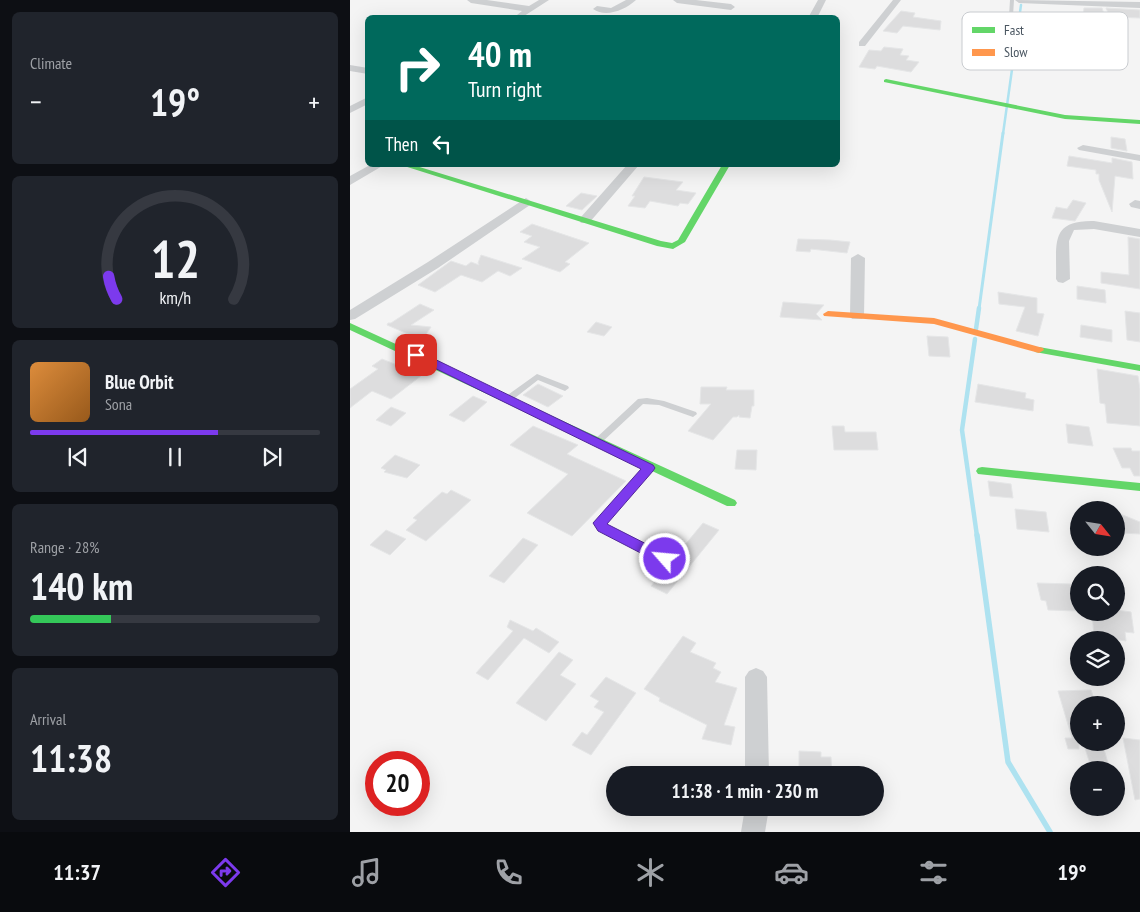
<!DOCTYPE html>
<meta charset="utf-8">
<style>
body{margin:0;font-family:"PT Sans Narrow",sans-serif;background:#20242c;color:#f1f3f6;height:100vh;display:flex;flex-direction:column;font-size:19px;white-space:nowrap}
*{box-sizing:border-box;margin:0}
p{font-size:16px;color:#9ea1a6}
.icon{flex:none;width:28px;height:28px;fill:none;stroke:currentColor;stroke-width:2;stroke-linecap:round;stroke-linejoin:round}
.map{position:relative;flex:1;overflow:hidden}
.drawer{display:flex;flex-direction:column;gap:12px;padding:12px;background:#0d0f14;width:350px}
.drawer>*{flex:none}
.hud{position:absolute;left:15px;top:15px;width:475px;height:152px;border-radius:8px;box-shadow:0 5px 20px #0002;background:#00695c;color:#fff;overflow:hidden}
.needle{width:32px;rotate:120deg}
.buttons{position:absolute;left:720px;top:501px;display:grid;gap:10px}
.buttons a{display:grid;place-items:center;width:55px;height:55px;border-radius:50%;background:#171b24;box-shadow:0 5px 20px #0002;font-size:25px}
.speed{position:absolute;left:15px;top:751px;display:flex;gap:10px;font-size:25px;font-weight:700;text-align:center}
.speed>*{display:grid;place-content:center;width:65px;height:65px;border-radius:50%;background:#171b24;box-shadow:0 5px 20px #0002;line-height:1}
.speed .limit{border:8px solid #d22;background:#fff;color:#111}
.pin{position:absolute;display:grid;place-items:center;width:42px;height:42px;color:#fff;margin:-21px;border-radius:10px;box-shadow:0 2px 8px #0006}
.me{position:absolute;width:55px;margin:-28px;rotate:297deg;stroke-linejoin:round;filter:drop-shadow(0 0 4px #0008)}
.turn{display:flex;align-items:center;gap:18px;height:105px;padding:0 20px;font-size:22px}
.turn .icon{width:65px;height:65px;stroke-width:2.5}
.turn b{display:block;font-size:35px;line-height:42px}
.then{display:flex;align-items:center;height:48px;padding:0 20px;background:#0003;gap:10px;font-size:19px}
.big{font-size:38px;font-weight:700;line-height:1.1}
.drawer .widget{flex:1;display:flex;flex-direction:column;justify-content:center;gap:8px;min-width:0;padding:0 18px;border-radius:8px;background:#20242c}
.drawer .dial{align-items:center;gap:0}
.dial svg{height:130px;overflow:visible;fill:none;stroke:#363941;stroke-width:7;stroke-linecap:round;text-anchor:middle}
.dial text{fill:#f1f3f6;stroke:none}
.song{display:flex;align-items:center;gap:15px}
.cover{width:60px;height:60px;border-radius:8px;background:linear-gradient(135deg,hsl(30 70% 55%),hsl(30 70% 35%))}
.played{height:5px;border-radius:2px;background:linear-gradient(90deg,#7c3aed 65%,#363941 65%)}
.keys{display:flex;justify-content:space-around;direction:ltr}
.heat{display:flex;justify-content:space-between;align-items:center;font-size:28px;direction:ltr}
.charge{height:8px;border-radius:4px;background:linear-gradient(90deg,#34c759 28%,#363941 0)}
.trip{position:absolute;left:256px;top:766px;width:278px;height:50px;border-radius:25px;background:#171b24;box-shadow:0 5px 20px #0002;font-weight:700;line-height:50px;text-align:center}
.tab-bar{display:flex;height:80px;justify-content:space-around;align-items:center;background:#090b0e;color:#9ea1a6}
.tab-bar .icon{width:35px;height:35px}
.tab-bar .current{color:#7c3aed}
.tab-bar b{font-size:22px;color:#f1f3f6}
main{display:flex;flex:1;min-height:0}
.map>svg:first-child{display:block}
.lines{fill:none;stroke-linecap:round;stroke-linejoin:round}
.stream-far3{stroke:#aee2f0;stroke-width:2.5}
.stream-far2{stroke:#aee2f0;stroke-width:3}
.stream-far1{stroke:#aee2f0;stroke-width:4.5}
.stream{stroke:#aee2f0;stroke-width:5.5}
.building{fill:#ddddde;stroke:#e5e6e7}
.lane{fill:#ced0d2;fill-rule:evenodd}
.street{fill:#ced0d2;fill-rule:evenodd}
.fast{fill:#63d668;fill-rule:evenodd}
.slow{fill:#ff974d;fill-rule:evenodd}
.route{fill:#7c3aed;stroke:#51269a}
.key{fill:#fff;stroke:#c9ccd0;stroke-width:1}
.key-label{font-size:14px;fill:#4a5661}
</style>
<main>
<section class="drawer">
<div class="widget"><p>Climate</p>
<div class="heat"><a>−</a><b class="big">19°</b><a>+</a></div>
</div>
<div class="widget dial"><svg viewBox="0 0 100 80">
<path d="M14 69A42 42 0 1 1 86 69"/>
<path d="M14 69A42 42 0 0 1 9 55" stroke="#7c3aed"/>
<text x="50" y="56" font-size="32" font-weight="700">12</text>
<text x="50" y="72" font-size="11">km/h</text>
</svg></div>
<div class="widget">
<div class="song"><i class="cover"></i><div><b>Blue Orbit</b><p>Sona</p></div></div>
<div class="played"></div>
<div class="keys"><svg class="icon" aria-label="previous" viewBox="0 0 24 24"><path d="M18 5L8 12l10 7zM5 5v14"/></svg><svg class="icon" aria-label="pause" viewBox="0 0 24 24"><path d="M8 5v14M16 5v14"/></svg><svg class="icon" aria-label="next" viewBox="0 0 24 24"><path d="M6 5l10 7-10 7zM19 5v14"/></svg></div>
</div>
<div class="widget"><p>Range · 28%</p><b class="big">140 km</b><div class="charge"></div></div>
<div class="widget"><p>Arrival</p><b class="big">11:38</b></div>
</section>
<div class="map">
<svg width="790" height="832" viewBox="0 0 790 832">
<rect width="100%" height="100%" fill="#f4f4f4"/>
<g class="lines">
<!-- stream-far3 -->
<path class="stream-far3" d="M653 134 671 5"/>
<!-- stream-far2 -->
<path class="stream-far2" d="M629 309 653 133"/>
<!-- stream-far1 -->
<path class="stream-far1" d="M626 329 629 308
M625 339 612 430 627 536"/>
<!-- stream -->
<path class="stream" d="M627 535 658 762 700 832"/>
</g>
<!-- building -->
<path class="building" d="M734 8H752L755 17 733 16Z
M756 8 790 10V18L760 17Z
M551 11 565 13 563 17 591 21 590 30 553 26 547 33 533 31Z
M534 47 553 49 550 55 559 56 556 60 569 62 561 72 527 66 525 69 509 67 519 50 531 51Z
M761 137 775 139 777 151 761 148Z
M719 156 762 163V158L782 162 783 179 765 176 762 212 749 180V174H746V170L717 166Z
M294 177 333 182 326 190 346 193 338 204 330 203 328 206 300 201 295 208 278 206 285 196H282Z
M231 193 247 196 232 210 216 206Z
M723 200 736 203 725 221 702 218 706 207 717 209Z
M182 224 239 243 215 262 220 264 210 272 172 259 190 247 174 242 182 236 170 232Z
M778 237 790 239V289L751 283V272L779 275Z
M448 239 480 240 500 242 497 253 461 249 460 252 446 251Z
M131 255 172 268 160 276 148 271 132 282 111 275 85 292 68 285 101 261 116 266 121 262 129 265 128 263Z
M727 286 755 290 756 303 727 299Z
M648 292 687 298V313L694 314 688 336 666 331 675 307 649 304Z
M433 302 474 305 466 314 472 320 430 317Z
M70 304 84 310 61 325 81 327 72 340 37 325 38 323H41Z
M775 311 790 313V342L777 340Z
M246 322 262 327 254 336 237 332Z
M731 325 762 330V342L730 337Z
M577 336 598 337 600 357 579 356Z
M32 359 52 367 56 363 76 372 41 399 22 391 0 408V389L28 369 22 366Z
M747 369 788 376 790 389V426L757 423 755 404 750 403Z
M188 384 213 396 198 407 173 395Z
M628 384 676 393 675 398 684 400 683 411 625 402Z
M351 387H377L376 390H404V406H402L400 418 389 417V415L387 417H383L363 440 338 431 361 404H350Z
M123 396 137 402 114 422 99 415Z
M41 407 56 413 41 426 26 420Z
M716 424 739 427 743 446 718 443Z
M183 426 228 445 217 454 276 481 222 536 177 513 218 474 160 445Z
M482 426H494L495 432H526L528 450H484Z
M763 448H781L782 451H790V476H784L780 468H772Z
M387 450H407L406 470 385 469Z
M45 455 70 465 57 478 34 472 36 470 31 468Z
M638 481 661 484 663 498 640 496Z
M101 490 121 500 76 541 56 530 67 520 63 518 92 492 97 494Z
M665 509 696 512 699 532 667 529Z
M768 513 790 522V534L772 533Z
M353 523 369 530 317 594 301 586Z
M36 530 56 539 40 555 20 545Z
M173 538 188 545 154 583 139 576Z
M687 583 721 584 728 611 698 610 696 601 691 600Z
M766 610 781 612 784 633 775 632 776 641 744 636 742 612H766Z
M160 620 183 631 186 628 209 642 199 653 174 638 138 680 126 673 163 631 157 627Z
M333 636 346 643 340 652 366 663 363 668 371 672 365 682 387 688 374 725 385 727 381 745 352 739 357 725 309 701 310 698 294 689Z
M209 652 223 660 210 675 226 684 196 721 166 703Z
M256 677 286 693 241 755 222 745 232 732 237 735 254 712 244 707 249 701 240 696Z
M741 690 746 705H729V749H718L715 738H722L708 691Z
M773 738 790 740V799L785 800Z
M733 742H752L760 770H742Z
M449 751 471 752V757H481L482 775H449Z"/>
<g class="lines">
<!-- lane -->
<path class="lane" d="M660 0H664L663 16 656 24 613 20 611 19 613 18 653 21 659 16Z
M187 374 218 386 219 388 215 391 188 380 161 401H155L154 399 155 397Z
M297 398 314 401 346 412 347 414 343 417 309 405 293 404 250 444H244L242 442 244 440 288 399Z
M299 465 302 466 304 468 302 470 255 524 319 556 320 559 319 562 315 563 249 530 245 523 296 466Z"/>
<!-- street -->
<path class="street" d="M117 0H137L179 6 189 0H199L171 18 167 15 172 11 121 3Z
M276 0H286C275 10 256 18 243 9L247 6 261 8Z
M323 0H346L381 4 385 7 381 10 327 3Z
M468 0H476L467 18H458Z
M543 0H551L515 46H509V42Z
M665 0 790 2V8L669 3Z
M0 65 18 68V74L0 71Z
M18 97V104L0 113V106Z
M733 145 790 155V161L729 150 727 148Z
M20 165H34L0 185V176Z
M277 165H289L239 223H231L229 220 231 217Z
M176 198 182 202 180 205 88 268 5 319 0 320V310L78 262Z
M785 200 790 201V209L781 207 779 204Z
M744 221 790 229V237L744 229 724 230 719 241 720 279 713 283 708 282 706 279C707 244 699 220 744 221Z
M508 254 515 258 514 316 512 319H502L500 316 501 258Z
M406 668 413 671 417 677 419 775H395V677L399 671Z
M395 808H419L415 832H391Z"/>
<!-- fast -->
<path class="fast" d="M536 79 715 115 790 120V124L715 119 534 82V80Z
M51 165H63L311 241 322 243 328 240 372 165H380L335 242 323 249 307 246Z
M0 323 385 500 387 503 385 506H377L0 330Z
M689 347 790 365V371L685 352 684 350Z
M632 467 790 483V491L628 474 626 471 628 468Z"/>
<!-- slow -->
<path class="slow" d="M478 311 584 318 693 348 694 350 689 353 584 324 474 316 473 314Z"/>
</g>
<!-- route -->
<path class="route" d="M62 352H70L303 465 305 468 303 471 257 524 320 556 322 559 320 563H310L248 531 243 523 291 469 62 357 61 355Z"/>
<!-- legend -->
<rect x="612" y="12" width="166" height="58" rx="8" class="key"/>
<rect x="622" y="27" width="23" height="6" fill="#63d668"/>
<rect x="622" y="49" width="23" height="7" fill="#ff974d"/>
<g class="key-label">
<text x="654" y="35">Fast</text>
<text x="654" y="57">Slow</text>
</g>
</svg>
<div class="buttons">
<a><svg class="needle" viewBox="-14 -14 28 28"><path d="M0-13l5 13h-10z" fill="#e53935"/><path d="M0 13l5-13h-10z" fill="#9ea1a6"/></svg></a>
<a><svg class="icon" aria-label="search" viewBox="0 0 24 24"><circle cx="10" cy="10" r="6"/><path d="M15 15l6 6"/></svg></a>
<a><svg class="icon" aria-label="layers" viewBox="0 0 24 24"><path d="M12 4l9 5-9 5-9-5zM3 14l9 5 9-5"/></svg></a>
<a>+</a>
<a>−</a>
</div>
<div class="speed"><div class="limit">20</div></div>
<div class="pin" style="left:66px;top:355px;background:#d93025"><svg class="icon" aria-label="arrive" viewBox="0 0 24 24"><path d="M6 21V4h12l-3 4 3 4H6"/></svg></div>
<svg class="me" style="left:315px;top:559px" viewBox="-20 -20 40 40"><circle r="17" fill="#7c3aed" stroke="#fff" stroke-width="3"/><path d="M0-11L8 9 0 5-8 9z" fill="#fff"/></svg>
<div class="trip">11:38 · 1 min · 230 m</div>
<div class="hud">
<div class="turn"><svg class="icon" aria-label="right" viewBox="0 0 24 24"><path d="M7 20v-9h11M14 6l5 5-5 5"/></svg><div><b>40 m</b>Turn right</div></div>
<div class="then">Then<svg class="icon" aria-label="left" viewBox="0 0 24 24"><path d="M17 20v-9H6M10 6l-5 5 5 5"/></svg></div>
</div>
</div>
</main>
<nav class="tab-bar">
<b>11:37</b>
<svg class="icon current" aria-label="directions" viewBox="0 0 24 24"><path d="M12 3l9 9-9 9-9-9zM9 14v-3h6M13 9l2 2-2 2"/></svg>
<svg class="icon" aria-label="music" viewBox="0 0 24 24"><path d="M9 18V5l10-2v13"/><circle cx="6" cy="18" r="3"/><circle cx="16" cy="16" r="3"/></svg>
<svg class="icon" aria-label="phone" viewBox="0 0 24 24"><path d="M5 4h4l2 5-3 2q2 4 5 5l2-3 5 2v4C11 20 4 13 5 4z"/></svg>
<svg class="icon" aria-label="climate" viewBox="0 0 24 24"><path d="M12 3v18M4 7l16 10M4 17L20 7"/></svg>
<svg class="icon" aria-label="car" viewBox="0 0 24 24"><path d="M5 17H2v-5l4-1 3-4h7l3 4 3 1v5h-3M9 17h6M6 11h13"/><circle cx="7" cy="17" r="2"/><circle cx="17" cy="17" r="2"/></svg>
<svg class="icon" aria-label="filters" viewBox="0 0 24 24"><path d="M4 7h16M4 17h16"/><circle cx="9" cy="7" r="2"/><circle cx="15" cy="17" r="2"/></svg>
<b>19°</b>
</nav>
